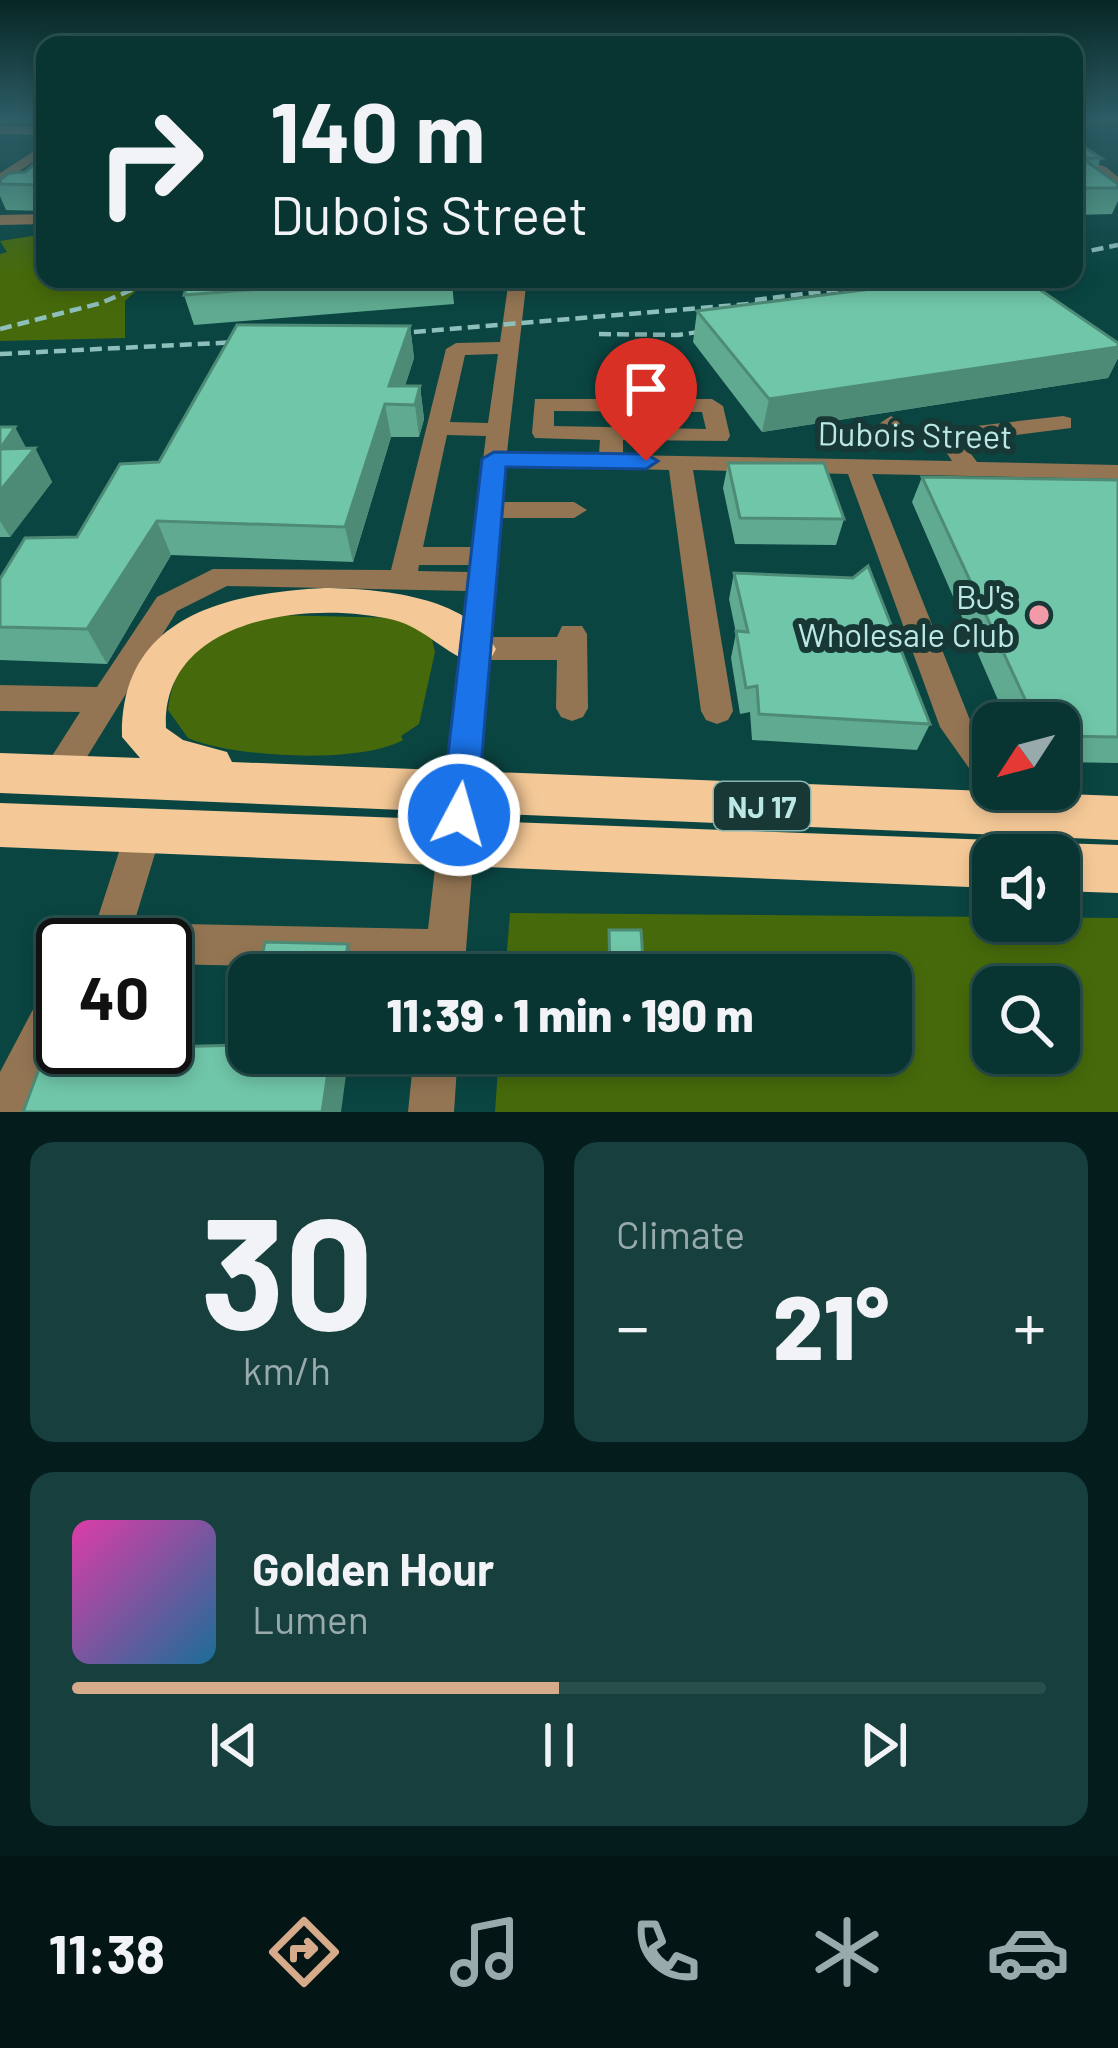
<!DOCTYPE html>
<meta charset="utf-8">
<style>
body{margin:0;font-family:Barlow,sans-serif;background:#163f3e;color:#f1f3f6;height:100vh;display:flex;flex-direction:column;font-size:45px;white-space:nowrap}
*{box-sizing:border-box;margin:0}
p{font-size:39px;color:#98aaac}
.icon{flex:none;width:66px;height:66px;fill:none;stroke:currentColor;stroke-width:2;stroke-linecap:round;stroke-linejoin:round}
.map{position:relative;height:1112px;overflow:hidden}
.side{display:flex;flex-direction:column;gap:30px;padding:30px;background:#041d1c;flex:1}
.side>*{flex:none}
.top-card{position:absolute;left:36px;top:36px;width:1047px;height:252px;border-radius:24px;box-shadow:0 6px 18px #0003,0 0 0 3px #294f4d;background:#083432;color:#f1f3f6;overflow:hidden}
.needle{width:78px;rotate:234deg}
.controls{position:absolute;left:972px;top:702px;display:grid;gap:24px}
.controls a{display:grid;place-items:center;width:108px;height:108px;border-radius:24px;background:#083432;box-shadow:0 6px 18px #0003,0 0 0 3px #294f4d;font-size:60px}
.speed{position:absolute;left:36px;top:918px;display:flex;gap:24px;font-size:60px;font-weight:700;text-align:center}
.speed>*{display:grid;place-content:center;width:156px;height:156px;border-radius:50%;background:#083432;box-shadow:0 6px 18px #0003,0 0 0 3px #294f4d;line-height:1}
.speed .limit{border:6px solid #111;border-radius:18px;background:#fff;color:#111}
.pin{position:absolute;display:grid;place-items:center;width:102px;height:102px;color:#fff;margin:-123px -51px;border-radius:50% 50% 50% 0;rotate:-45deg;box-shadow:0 0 12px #0007}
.pin .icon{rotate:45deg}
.me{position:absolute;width:132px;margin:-66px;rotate:6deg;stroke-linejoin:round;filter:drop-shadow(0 0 9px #0008)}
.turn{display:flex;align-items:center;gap:42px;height:252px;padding:0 36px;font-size:54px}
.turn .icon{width:156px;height:156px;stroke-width:2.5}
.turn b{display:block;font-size:84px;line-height:102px}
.big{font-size:90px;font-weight:800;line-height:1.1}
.side .widget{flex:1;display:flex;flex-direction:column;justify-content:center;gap:18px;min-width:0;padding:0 42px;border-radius:24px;background:#163f3e}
.side .dial{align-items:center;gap:0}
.dial b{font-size:156px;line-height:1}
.song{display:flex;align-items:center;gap:36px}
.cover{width:144px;height:144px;border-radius:18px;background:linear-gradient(135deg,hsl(320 70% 55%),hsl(200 70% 35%))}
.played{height:12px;border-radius:6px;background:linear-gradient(90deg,#d6ab8b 50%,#294f4d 50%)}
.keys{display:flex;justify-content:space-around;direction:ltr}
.heat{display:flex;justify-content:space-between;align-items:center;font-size:66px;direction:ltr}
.side .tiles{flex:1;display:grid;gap:30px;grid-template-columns:1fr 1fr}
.widget:last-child{grid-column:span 2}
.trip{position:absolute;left:228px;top:954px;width:684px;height:120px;border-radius:24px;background:#083432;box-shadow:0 6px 18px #0003,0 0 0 3px #294f4d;font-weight:800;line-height:120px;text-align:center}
.dock{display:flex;height:192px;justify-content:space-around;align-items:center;background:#031514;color:#98aaac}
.dock .icon{width:84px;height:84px}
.dock .on{color:#d6ab8b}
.dock b{font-size:54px;color:#f1f3f6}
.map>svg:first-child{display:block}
.green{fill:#466a0b;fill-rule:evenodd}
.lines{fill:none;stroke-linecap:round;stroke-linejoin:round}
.minor{fill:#937553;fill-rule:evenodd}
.highway{fill:#f5c997;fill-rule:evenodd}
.rail{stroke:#8ebfbb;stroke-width:4.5;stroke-dasharray:12 6;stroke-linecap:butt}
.wall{fill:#60aa91}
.shaded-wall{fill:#4e8b76}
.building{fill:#70c6a9;stroke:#4e8b76;stroke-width:3}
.route{fill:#1a73e8;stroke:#114b97;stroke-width:3}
.poi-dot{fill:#f39aa8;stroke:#183836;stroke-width:4.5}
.labels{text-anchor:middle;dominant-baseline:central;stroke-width:12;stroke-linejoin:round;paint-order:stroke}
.shield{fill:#183836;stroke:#8ab3b0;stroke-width:3}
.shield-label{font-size:30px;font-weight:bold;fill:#bbe8e4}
.street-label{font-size:33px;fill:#bbe8e4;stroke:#183836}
.poi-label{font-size:33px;fill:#bbe8e4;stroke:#183836;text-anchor:end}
</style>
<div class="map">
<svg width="1118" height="1112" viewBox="0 0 1118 1112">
<rect width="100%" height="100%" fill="#0a4542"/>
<!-- green -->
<path class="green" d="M45 234V279H149L125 301V338L0 341V254L7 252 0 241Z
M275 615 401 618 432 639 435 652 419 724 401 736 403 740C360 764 235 758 188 738L168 710C177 643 216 631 275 615Z
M510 913 1118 918V1112H495L499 1053H891V975H505ZM993 987H1059V1053H993Z"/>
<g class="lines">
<!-- minor -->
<path class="minor" d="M1080 118H1118V124H1085Z
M0 126 45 127V135L0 134Z
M45 144V154L0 184V173Z
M1074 157 1106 167 1118 177V188L1096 173 1074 165Z
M45 214V224L0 225V215Z
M509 279H591L582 284 526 286 507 452 599 454 600 440 535 438 532 433 535 399H712L723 406 730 436 727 441 623 440V455L952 461 941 444 901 445 880 423 891 416 914 433 1063 416 1071 418V428L962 442 977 462 1118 465V479L872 474 970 720 993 748V789L981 785 940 727 848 474 693 470 733 711 728 720 717 724 706 720 701 711 669 470 505 466 502 502H574L587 510 574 518H501L491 637H557L562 626H582L587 634 588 708 583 717 572 721 561 717 556 708 557 660H489L464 975H422L423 970 165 964V945H89L127 827 132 815 145 810 158 815 163 827 134 923 428 929 467 591 227 586 177 611 69 786 57 790 45 786 40 775 80 712 0 711V685L97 687 157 597 213 569 391 570 446 349 456 343 500 342ZM498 354 488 423 450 422 465 355ZM554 411 702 412 706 429 554 426ZM447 435 486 436 472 547H423ZM419 565H470L469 572 418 571Z
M63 975V1041L28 1112H0V1072L48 981Z
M414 1053H458L454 1112H408Z"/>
<!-- highway -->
<path class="highway" d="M325 588C379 589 467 595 496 649L490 660 476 664C446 655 425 628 394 620 310 600 161 617 166 728L183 740 227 752 232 762 1118 796V840L0 793V753L140 758 122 737C120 616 226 593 325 588Z
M0 803 993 840 1011 847 1014 855H993V888L0 847Z
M1059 843 1118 845V893L1059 891V855H1039Z"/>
<!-- rail -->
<path class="rail" d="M1074 254 1118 245
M755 300 922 279
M0 329 101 303 157 279
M599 334 678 335 725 328
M378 335 772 302
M0 354 258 341"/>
</g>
<!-- wall -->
<path class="wall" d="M0 118H45V119L41 122 0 124Z
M1074 140 1101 158 1097 169 1118 184V201L1112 214 1074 215Z
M45 155V211L6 210 0 196V180L25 172Z
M189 279H460L461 282 452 283 454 304 194 325 184 295Z
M697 311 1118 343V358L1108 378 762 432 693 342Z
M410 326 414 358 405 386H420L424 419 419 437H391L353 562 171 555 107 664 0 660V579L77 537 159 462Z
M0 427 26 448H35L52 482 10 537H0Z
M728 463 844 519 836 545 735 544 723 488Z
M922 477 1118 480V763L1059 762V723H1008L912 502Z
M734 573 930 724 917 750 752 740 750 712 740 714 731 658 736 633 729 599Z"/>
<!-- shaded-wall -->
<path class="shaded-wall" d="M410 326 414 358 399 404 389 386Z
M1118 347V358L1108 378 762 432 769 399Z
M420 386 424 419 419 437 415 405Z
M385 404 391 437 353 562 345 527Z
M15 427 30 455 35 448 52 482 10 537 0 521V449Z
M157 521 171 555 107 664 87 629Z
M348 944 360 973 359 975H343Z
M331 1053H349L341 1112H322Z"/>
<!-- building -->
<path class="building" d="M1074 140 1101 158H1082L1118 184V188H1074Z
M45 155V185L0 184V180L9 173 25 172Z
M189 279H388L184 295Z
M951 279H1018L1039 289 1118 343V347L769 399 697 311Z
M237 325 410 326 389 386H420L415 405 385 404 345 527 157 521 87 629 0 627V579L25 538 77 537 120 464 159 462Z
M0 427H15L0 449 35 448 0 491Z
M728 463H824L844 519 740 518Z
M922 477 1118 480V737L1059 736V723H1036Z
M868 566 930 724 759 714 757 686 746 688 736 631 748 632 734 573 853 578Z
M609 930H641L644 975H610Z
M265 942 348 944 343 975H258Z
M249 1016V1053H331L322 1112H23L46 1050 243 1045Z"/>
<!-- sky -->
<linearGradient id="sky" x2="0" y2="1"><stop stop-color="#062624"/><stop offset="0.43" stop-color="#2d5c65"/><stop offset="1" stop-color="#2d5c65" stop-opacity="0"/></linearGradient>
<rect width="1118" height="274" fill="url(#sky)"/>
<!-- route -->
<path class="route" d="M494 452 646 454 658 461 646 469 506 467 477 815 472 827 459 832 446 827 441 815 482 459Z"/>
<!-- markers -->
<circle class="poi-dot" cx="1039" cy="615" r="12"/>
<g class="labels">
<!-- shield labels -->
<rect class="shield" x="714" y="782" width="96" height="48" rx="9"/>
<g class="shield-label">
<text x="762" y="806">NJ 17</text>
</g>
<!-- street labels -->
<g class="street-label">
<text transform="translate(915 434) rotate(1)">Dubois Street</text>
</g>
<!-- poi labels -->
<g class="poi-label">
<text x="1015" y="596">BJ's<tspan x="1015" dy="38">Wholesale Club</tspan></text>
</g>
</g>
</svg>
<div class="controls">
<a><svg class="needle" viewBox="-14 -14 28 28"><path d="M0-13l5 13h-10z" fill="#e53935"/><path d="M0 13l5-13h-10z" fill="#98aaac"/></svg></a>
<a><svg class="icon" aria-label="sound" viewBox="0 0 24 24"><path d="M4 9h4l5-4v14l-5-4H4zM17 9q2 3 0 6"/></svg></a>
<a><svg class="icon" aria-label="search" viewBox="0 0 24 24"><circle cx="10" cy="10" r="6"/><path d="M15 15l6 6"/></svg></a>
</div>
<div class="speed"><div class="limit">40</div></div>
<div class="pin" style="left:646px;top:461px;background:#d93025"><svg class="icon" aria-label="arrive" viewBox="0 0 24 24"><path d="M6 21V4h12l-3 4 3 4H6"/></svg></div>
<svg class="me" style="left:459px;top:815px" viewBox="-20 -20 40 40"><circle r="17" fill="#1a73e8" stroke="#fff" stroke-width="3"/><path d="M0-11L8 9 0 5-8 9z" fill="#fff"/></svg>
<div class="trip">11:39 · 1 min · 190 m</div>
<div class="top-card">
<div class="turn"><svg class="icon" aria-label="right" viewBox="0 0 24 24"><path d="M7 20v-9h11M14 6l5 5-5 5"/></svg><div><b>140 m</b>Dubois Street</div></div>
</div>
</div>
<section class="side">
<div class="tiles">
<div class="widget dial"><b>30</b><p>km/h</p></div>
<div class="widget"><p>Climate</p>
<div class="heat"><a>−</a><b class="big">21°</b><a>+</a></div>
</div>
<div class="widget">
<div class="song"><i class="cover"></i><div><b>Golden Hour</b><p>Lumen</p></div></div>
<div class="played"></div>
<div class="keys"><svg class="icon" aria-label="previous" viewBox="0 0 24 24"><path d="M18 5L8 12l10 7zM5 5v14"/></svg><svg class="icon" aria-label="pause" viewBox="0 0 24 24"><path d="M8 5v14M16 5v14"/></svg><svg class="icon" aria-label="next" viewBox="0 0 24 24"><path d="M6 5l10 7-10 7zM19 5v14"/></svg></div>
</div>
</div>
</section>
<nav class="dock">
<b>11:38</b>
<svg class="icon on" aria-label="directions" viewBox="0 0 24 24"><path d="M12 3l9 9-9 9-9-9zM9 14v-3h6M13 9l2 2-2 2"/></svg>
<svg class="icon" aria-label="music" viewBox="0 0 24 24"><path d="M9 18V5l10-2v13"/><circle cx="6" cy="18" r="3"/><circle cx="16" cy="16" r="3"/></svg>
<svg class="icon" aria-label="phone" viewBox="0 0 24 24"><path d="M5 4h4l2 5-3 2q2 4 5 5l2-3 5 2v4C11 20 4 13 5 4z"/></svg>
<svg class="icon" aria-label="climate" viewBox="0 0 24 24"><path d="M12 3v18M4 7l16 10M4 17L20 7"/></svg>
<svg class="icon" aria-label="car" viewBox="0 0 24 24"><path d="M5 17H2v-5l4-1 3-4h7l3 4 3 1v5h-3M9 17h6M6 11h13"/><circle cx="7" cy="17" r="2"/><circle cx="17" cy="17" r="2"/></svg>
</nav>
